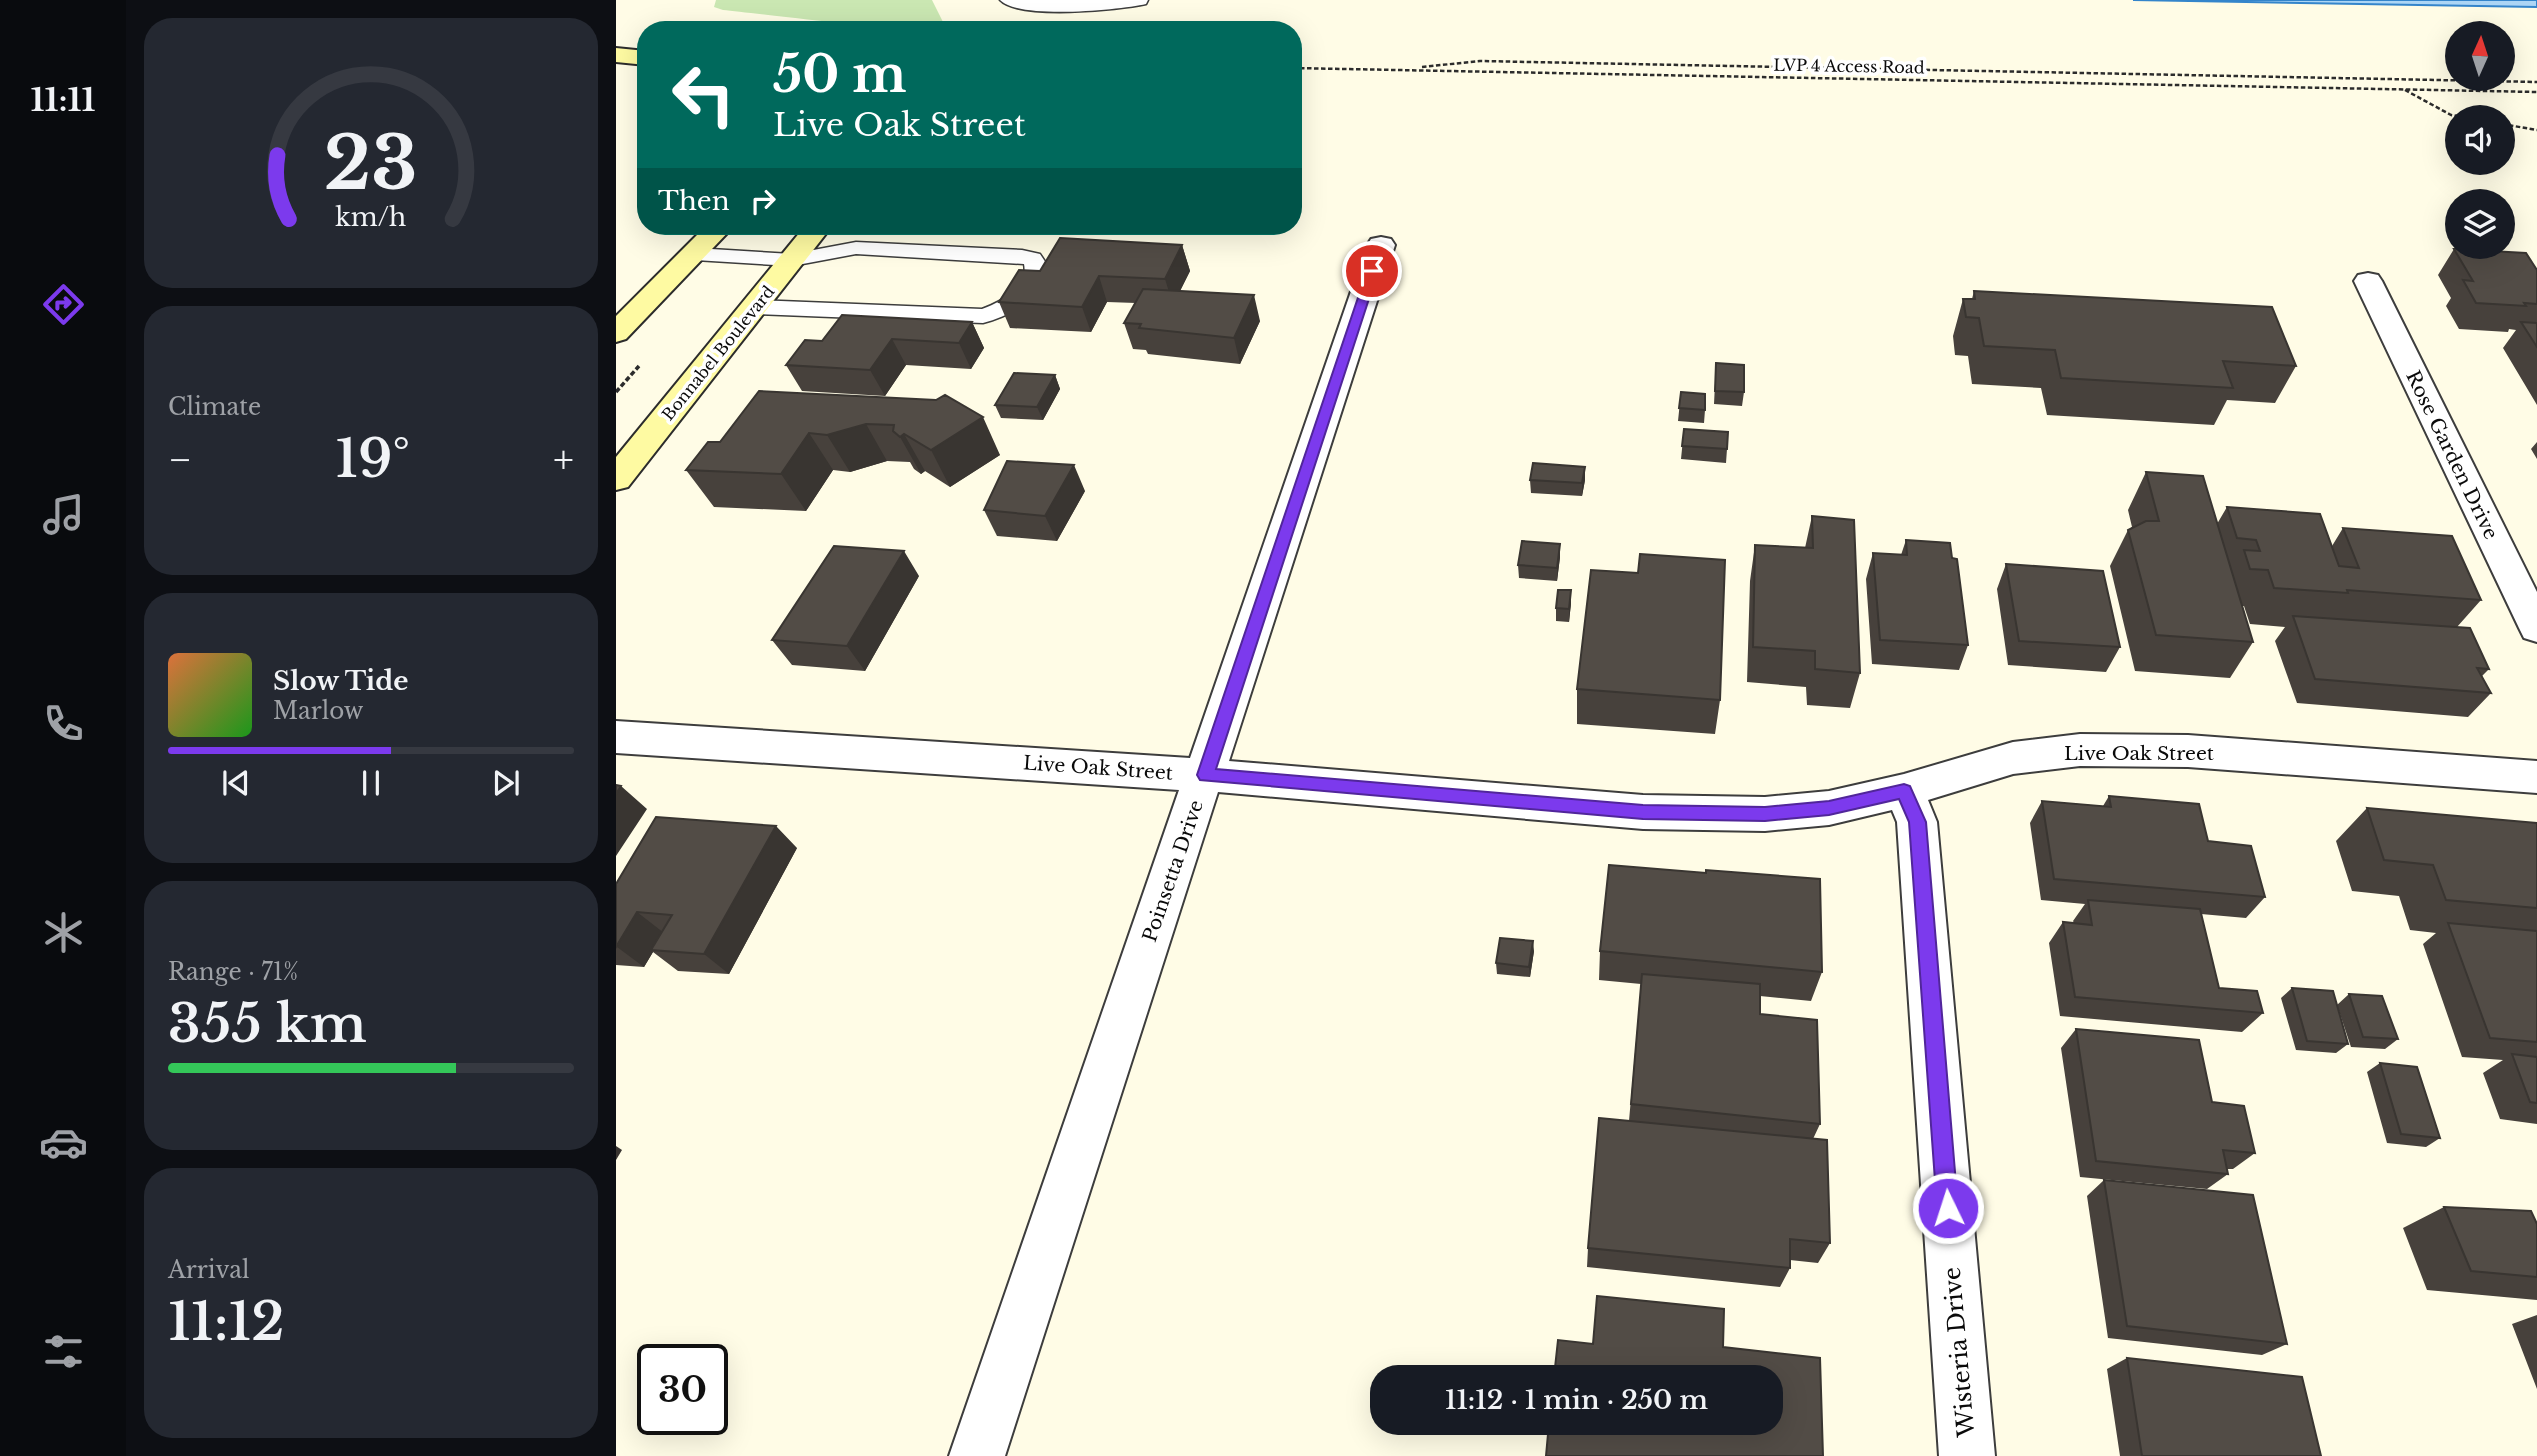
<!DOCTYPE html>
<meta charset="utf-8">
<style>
body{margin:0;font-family:"Libre Baskerville",serif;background:#242831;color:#f1f3f6;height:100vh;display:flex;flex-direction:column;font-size:26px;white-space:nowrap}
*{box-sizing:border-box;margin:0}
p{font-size:23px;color:#9ea1a6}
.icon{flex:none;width:38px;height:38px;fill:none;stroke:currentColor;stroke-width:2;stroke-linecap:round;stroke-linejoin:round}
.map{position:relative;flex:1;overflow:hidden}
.drawer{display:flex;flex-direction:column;gap:18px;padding:18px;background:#0d0f14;width:490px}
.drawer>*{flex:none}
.top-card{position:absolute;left:21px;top:21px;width:665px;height:214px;border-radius:28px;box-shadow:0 7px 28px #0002;background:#00695c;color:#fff;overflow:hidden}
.needle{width:46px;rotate:3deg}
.controls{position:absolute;left:1829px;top:21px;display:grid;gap:14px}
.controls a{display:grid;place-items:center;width:70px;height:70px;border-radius:50%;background:#171b24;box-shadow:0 7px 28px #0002;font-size:35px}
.speed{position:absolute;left:21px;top:1344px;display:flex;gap:14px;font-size:35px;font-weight:700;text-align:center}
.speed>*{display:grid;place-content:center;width:91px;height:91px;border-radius:50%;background:#171b24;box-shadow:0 7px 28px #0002;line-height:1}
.speed .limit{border:4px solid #111;border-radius:10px;background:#fff;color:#111}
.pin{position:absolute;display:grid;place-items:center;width:60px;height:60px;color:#fff;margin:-30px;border:4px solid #fff;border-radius:50%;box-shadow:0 2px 7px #0007}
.me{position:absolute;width:77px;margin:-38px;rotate:356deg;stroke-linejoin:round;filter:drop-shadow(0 0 5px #0008)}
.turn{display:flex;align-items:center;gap:24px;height:147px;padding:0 21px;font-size:32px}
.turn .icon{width:91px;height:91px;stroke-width:2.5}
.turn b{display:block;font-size:49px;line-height:60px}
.then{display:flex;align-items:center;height:66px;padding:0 21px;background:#0003;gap:14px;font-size:26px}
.big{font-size:52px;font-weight:600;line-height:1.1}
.drawer .widget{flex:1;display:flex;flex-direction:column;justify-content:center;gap:10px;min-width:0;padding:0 24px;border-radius:28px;background:#242831}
.drawer .dial{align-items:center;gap:0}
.dial svg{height:182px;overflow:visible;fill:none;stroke:#363941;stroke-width:7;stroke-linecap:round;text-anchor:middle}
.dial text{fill:#f1f3f6;stroke:none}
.song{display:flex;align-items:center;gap:21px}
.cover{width:84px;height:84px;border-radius:10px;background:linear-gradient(135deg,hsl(20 70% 55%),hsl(120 70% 35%))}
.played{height:7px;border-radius:4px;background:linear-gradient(90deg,#7c3aed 55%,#363941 55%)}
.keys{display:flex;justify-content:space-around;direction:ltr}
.heat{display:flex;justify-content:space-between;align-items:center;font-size:38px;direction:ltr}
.charge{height:10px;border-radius:5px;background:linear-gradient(90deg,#34c759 71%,#363941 0)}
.trip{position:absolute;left:754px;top:1365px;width:413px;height:70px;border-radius:28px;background:#171b24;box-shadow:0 7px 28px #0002;font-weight:600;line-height:70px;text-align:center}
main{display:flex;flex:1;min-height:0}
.menu{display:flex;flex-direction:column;width:126px;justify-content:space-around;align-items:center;background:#090b0e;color:#9ea1a6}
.menu .icon{width:49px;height:49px}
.menu .current{color:#7c3aed}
.menu b{font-size:32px;color:#f1f3f6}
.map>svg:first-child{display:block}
.green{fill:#cae7b2}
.water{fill:#acd5f5;stroke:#3485cb;stroke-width:2}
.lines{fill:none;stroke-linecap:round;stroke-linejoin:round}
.lane-casing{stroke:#3d3d3d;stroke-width:3}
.street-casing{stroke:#3d3d3d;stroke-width:4}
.secondary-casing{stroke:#2c2c2c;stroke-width:4}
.path-far1{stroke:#2c2c2c;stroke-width:2.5;stroke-dasharray:4.5 2.5;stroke-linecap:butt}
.path{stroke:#2c2c2c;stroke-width:3.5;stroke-dasharray:5 2.5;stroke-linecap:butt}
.lane{fill:#fff;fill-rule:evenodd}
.street{fill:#fff;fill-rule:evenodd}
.secondary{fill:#fefaa2;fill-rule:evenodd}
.wall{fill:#47413c}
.shaded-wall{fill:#393531}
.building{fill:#524c46;stroke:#393531;stroke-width:2}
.route{fill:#7c3aed;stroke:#51269a;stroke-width:2}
.labels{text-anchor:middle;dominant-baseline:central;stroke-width:7;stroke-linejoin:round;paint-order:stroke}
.far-street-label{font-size:16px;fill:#0a0a0a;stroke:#fff}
.street-label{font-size:19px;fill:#0a0a0a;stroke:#fff}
.near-street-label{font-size:23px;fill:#0a0a0a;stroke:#fff}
</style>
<main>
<nav class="menu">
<b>11:11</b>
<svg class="icon current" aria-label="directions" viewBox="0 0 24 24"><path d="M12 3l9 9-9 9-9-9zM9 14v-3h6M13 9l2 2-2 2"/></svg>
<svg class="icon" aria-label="music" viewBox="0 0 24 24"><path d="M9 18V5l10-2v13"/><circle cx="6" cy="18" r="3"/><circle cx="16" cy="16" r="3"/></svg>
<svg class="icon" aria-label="phone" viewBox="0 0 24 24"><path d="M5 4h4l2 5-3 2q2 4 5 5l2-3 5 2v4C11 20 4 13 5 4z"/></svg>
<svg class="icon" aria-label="climate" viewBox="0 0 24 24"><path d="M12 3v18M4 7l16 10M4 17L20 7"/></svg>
<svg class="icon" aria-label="car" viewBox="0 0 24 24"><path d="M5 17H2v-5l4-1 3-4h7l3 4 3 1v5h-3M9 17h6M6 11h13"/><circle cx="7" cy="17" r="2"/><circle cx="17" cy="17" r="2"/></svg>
<svg class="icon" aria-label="filters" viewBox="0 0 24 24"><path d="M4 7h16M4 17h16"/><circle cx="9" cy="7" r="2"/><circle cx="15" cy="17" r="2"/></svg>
</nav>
<section class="drawer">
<div class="widget dial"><svg viewBox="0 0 100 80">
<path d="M14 69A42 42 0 1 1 86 69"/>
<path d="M14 69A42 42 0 0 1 9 41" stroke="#7c3aed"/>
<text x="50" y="56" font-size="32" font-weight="700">23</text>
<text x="50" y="72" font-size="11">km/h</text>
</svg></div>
<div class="widget"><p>Climate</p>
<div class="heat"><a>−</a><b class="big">19°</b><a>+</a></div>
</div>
<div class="widget">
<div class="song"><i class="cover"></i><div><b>Slow Tide</b><p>Marlow</p></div></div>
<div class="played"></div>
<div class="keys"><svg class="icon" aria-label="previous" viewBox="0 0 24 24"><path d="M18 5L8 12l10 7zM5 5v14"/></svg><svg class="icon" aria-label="pause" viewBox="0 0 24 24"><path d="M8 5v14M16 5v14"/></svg><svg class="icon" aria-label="next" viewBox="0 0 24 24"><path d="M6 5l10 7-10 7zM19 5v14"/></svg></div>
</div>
<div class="widget"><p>Range · 71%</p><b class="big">355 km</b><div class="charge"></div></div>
<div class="widget"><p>Arrival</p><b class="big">11:12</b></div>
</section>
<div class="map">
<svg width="1921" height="1456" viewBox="0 0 1921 1456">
<rect width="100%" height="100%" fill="#fffce6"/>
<!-- green -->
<path class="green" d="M100 0H316L327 22C308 37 142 13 107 10L98 7Z"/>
<!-- water -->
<path class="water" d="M1517 0H1921V7Z"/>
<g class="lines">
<defs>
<path id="lane" d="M384 0H532L530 4C503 10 403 20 384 0Z
M240 242 406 250 424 254 432 266C424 299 398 315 367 323L138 314 127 307 138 300 366 309C385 302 413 287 408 264L240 254 176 266 79 260 68 254 79 248 176 254Z"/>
<path id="street" d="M765 237 775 239 779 245 613 761 1027 795 1149 797 1213 791 1288 774 1397 742 1464 734 1572 735 1921 761V793L1572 767 1464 766 1397 774 1312 800 1321 822 1379 1456H1323L1281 822 1276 810 1213 825 1149 831 1027 829 602 792 389 1456H333L563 790 0 753V721L574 758 751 245 755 239Z
M1752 273 1762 275 1766 281 1921 592V642L1908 638 1903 628 1738 281 1742 275Z"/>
<path id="secondary" d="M0 48 30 51V65L0 62Z
M90 226H118L10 339 0 342V316Z
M189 226H216L12 487 0 490V457Z"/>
</defs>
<!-- lane casing -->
<use href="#lane" class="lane-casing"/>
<!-- street casing -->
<use href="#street" class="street-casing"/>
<!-- secondary casing -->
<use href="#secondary" class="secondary-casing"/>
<!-- path-far1 -->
<path class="path-far1" d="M46 27 75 30
M806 67 864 61 1921 82
M677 68 1921 92
M1789 90 1835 115 1847 117
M1886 124 1921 130"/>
<!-- path -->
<path class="path" d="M0 392 23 366"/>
<!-- lane -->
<use href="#lane" class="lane"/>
<!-- street -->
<use href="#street" class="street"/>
<!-- secondary -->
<use href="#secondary" class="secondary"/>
</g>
<!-- wall -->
<path class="wall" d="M566 245 574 271 564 291 644 321 624 364 532 354 530 350 517 349 508 323 520 303 491 302 475 332 394 328 383 302 424 271Z
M1838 249 1921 270V405L1887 348 1900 330 1893 329 1892 332 1843 329 1830 306 1835 298 1822 275Z
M1358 291 1680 366 1659 403 1611 400 1598 425 1431 415 1425 388 1356 384 1352 356 1339 355 1337 336 1347 299H1356Z
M356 322 368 348 355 369 290 365 269 396 186 391 170 365 206 341Z
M1100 363 1128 392 1126 406 1098 404Z
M439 375 444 389 427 420 385 418 379 405Z
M1065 392 1089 410 1088 423 1062 421Z
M320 400 384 455 334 487 309 471 305 474 298 469 294 462 271 461 234 472 217 470 190 511 98 507 70 470 104 442Z
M1068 429 1111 449 1110 463 1065 459Z
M1921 442V459L1915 449Z
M1530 472 1601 524 1611 507 1716 546 1727 528 1865 600 1841 627 1873 669 1866 676 1875 693 1852 717 1681 703 1659 641 1669 627 1634 624 1628 606H1626L1637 642 1614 678 1519 671 1494 566 1512 530 1516 527 1512 510Z
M914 480H969L966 496 915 493Z
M469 491 441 541 381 536 368 510Z
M1196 516 1244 673 1234 708 1191 705 1190 687 1131 682 1134 581 1139 545 1189 548Z
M1290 540 1336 558 1352 645 1343 670 1256 664 1250 579 1257 553 1285 555Z
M944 557 941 581 903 578 902 565Z
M1390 564 1504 647 1490 672 1392 665 1381 589Z
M1022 573 1104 700 1099 734 961 724V689Z
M303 576 249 671 176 665 156 640Z
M955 603 953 622 940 621V608Z
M1493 796 1592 841 1649 897 1630 918 1585 914 1603 988 1647 1013 1626 1032 1444 1016 1433 943 1447 922 1458 923 1457 921 1469 904 1425 900 1414 823 1426 801 1487 806Z
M1751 808 1921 823V1124L1884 1119 1867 1073 1887 1060 1846 1057 1807 944 1820 933 1794 930 1783 896 1736 891 1720 841Z
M181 848 113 974 62 971 37 952 28 967 0 965V884Z
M1090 870 1206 972 1195 1001 1144 996V1014L1204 1124 1197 1139 1214 1243 1202 1263 1174 1260V1268L1164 1287 971 1267 972 1248 1013 1121 1025 984 983 980 984 951 1090 873Z
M918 951 914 977 881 974 880 963Z
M1676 988 1732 1044 1720 1053 1680 1050 1665 998Z
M1733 994 1782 1039 1769 1049 1735 1047 1721 1005Z
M1460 1029 1596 1102 1639 1153 1617 1169H1611L1612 1174 1591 1189 1464 1177 1445 1048Z
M1764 1063 1824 1138 1810 1147 1771 1143 1751 1072Z
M1488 1180 1671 1344 1646 1355 1492 1338 1471 1196Z
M1828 1207 1921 1224V1300L1811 1290 1787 1228Z
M1921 1315V1389L1896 1324Z
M1511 1358 1705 1456H1504L1491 1369Z"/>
<!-- shaded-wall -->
<path class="shaded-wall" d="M566 245 574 271 557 305 549 279Z
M483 276 491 302 475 332 466 307Z
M638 295 644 321 624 364 618 338Z
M356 322 368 348 355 369 343 343Z
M276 339 290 365 269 396 254 370Z
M439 375 444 389 427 420 421 407Z
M367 417 384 455 334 487 315 450Z
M250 424 271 461 234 472 211 435Z
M193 433 217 470 190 511 165 474Z
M288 434 309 471 305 474 284 437Z
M458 465 469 491 441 541 429 516Z
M969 467V480L966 496V483Z
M944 544V557L941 581V568Z
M288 551 303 576 249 671 231 646Z
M955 590V603L953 622V609Z
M5 786 31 809 0 856V794Z
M160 826 181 848 113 974 88 954Z
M21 912 48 933 35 950 37 952 28 967 1 947Z
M917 941 918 951 914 977 913 967Z
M0 1146 6 1150 0 1160Z"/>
<!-- building -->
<path class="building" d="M444 238 566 245 549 279 483 276 466 307 383 302 403 270 424 271Z
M1838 249 1910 253 1921 270V304L1908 303 1910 306 1860 303 1847 280 1857 281Z
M527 289 638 295 618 338 523 328 525 324 508 323Z
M1358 291 1656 307 1680 366 1607 361 1617 388 1445 378 1439 350 1368 346 1363 318 1350 317 1347 299H1359Z
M226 315 356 322 343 343 276 339 254 370 170 365 189 340 206 341Z
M1905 322 1921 323V347Z
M1100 363 1128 365V392L1099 391Z
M398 373 439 375 421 407 379 405Z
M143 391 320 400 329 395 367 417 315 450 288 434 284 437 277 431 278 425 250 424 211 435 193 433 165 474 70 470 92 442H104Z
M1065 392 1089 394V410L1063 408Z
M1068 429 1112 432 1111 449 1066 446Z
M391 461 458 465 429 516 368 510Z
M917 463 969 467 966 483 914 480Z
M1530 472 1587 476 1637 642 1540 635 1512 530 1530 521H1543Z
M1611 507 1704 514 1723 566 1743 568 1727 528 1836 536 1865 600 1731 590 1732 593 1658 588 1652 570 1634 569 1628 550 1644 551 1640 540 1621 538Z
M1196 516 1238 520 1244 673 1199 669V651L1137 647 1139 545 1197 548Z
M1290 540 1334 543 1336 558 1341 559 1352 645 1264 640 1257 553 1291 555Z
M906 541 944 544 941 568 902 565Z
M218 546 288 551 231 646 156 640Z
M1024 554 1109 560 1104 700 961 689 975 570 1022 573Z
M1390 564 1487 571 1504 647 1403 641Z
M942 590H955L953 609 940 608Z
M1677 616 1854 628 1873 669 1861 668 1875 693 1699 679Z
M0 785 5 786 0 794Z
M1493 796 1583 804 1592 841 1635 846 1649 897 1438 879 1426 801 1495 807Z
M1751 808 1921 823V908L1830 900 1817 865 1768 860Z
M40 817 160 826 88 954 35 950 56 915 21 912 0 947V884Z
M993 865 1090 873V870L1204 879 1206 972 984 951Z
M1472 900 1584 909 1603 988 1641 991 1647 1013 1459 997 1447 922 1476 925Z
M1832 923 1921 931V1042L1874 1038Z
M884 938 917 941 913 967 880 963Z
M1026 974 1144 984V1014L1201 1020 1204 1124 1015 1104Z
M1676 988 1717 991 1732 1044 1691 1041Z
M1733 994 1766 996 1782 1039 1747 1037Z
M1460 1029 1583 1040 1596 1102 1628 1106 1639 1153 1607 1150 1612 1174 1480 1161Z
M1896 1054 1921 1057V1103L1914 1102Z
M1764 1063 1801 1067 1824 1138 1785 1134Z
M983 1118 1211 1140 1214 1243 1174 1239V1268L972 1248Z
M1488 1180 1637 1195 1671 1344 1511 1326Z
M1828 1207 1915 1211 1921 1224V1277L1855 1271Z
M981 1296 1108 1309 1107 1347 1204 1358 1207 1456H930L933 1423H1155V1377H938L942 1340 977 1344Z
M1511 1358 1686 1377 1705 1456H1526Z"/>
<!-- route -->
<path class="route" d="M756 268 762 271 600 769 1027 805 1149 807 1213 801 1288 784 1294 786 1310 822 1342 1208 1339 1215 1332 1218 1324 1215 1321 1208 1293 822 1283 799 1213 815 1149 821 1027 819 584 780 581 775 751 271Z"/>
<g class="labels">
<!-- far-street labels -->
<g class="far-street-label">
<text transform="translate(1233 66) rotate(1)">LVP 4 Access Road</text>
<text transform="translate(102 353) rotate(-51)">Bonnabel Boulevard</text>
</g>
<!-- street labels -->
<g class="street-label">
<text transform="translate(1836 455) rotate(64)">Rose Garden Drive</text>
<text x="1523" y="753">Live Oak Street</text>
<text transform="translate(482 768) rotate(4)">Live Oak Street</text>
<text transform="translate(557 871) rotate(-71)">Poinsetta Drive</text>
</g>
<!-- near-street labels -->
<g class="near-street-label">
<text transform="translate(1343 1352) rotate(-95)">Wisteria Drive</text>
</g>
</g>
</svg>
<div class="controls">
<a><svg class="needle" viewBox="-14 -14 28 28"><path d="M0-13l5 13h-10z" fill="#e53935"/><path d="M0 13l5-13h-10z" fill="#9ea1a6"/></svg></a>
<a><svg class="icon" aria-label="sound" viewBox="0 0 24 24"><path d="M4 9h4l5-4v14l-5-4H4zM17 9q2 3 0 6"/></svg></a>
<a><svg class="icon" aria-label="layers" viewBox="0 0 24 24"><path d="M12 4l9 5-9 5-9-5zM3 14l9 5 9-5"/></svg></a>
</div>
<div class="speed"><div class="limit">30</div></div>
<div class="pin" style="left:756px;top:271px;background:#d93025"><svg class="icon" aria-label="arrive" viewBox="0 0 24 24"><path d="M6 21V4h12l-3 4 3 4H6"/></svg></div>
<svg class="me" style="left:1332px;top:1208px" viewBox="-20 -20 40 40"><circle r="17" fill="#7c3aed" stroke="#fff" stroke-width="3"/><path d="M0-11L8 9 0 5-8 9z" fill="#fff"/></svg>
<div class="trip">11:12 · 1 min · 250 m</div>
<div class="top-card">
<div class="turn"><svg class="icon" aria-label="left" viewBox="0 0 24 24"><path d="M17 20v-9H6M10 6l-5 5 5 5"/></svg><div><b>50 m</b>Live Oak Street</div></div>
<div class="then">Then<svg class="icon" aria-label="right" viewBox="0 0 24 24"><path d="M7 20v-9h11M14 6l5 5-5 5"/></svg></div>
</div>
</div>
</main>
